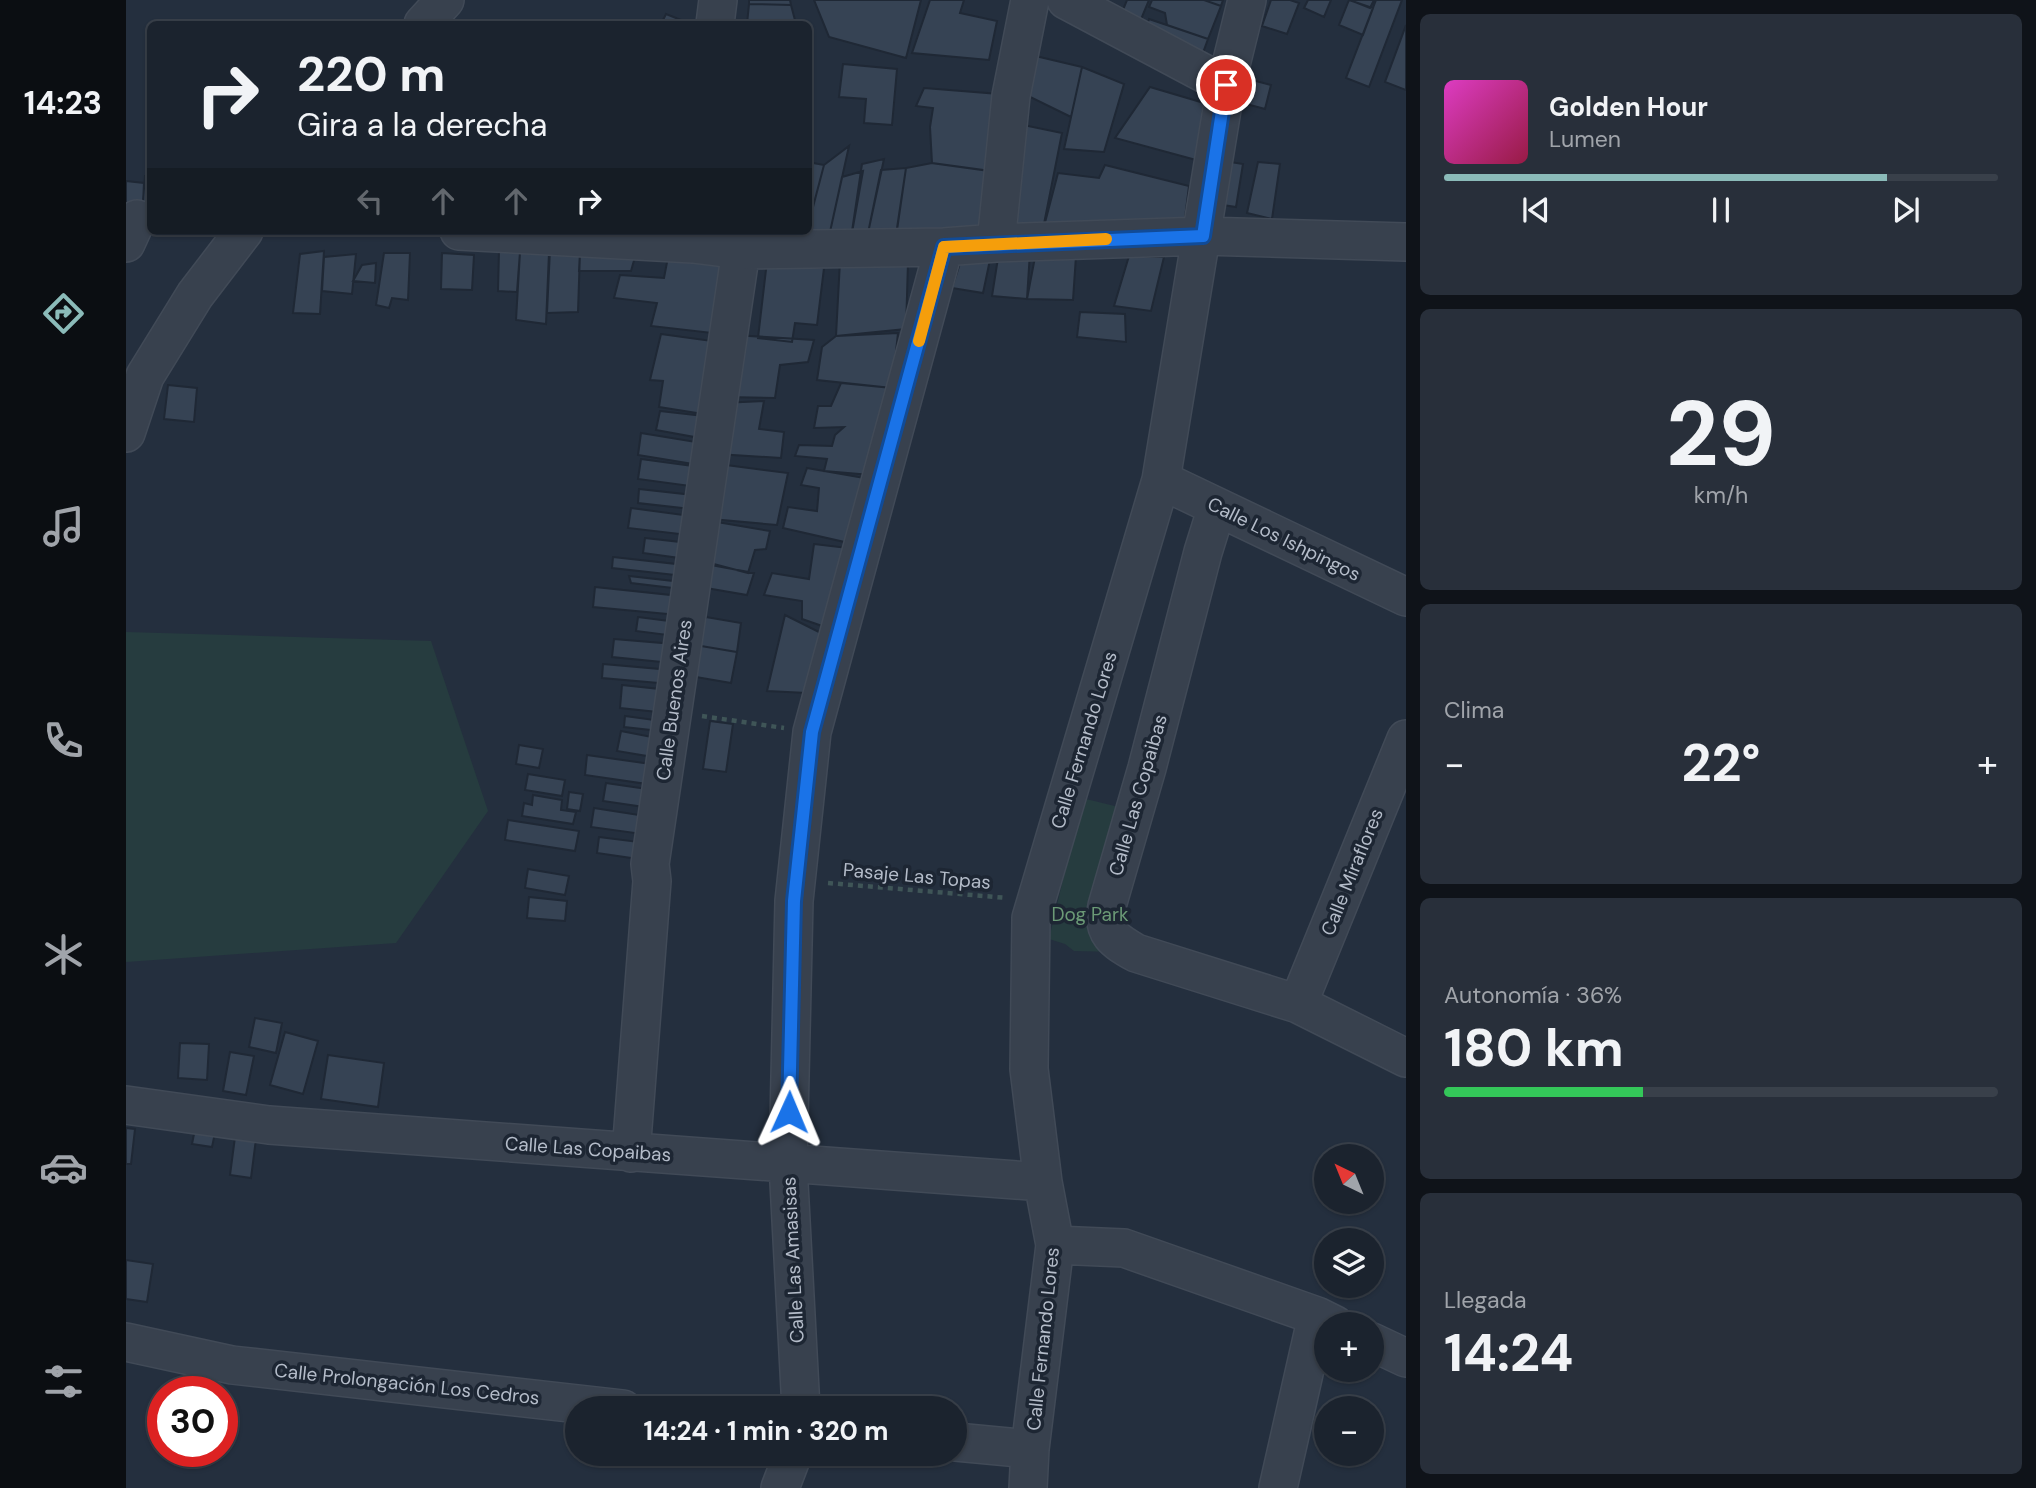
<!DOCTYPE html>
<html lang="es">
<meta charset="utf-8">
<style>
body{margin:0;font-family:"DM Sans",sans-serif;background:#282f3a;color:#f1f3f6;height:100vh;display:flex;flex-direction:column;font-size:26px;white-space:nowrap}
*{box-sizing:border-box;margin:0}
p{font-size:23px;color:#a0a4aa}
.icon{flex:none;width:38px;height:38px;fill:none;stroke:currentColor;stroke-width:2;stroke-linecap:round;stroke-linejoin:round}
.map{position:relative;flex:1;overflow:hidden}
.drawer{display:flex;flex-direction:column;gap:14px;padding:14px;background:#0f1319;width:630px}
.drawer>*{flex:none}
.banner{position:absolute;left:21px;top:21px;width:665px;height:214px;border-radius:10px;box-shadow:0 2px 5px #0004,0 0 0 2px #39404a;background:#1b232e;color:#f1f3f6;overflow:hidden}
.needle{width:46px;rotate:317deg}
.controls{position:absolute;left:1188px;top:1144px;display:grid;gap:14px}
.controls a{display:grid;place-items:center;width:70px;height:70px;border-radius:50%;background:#1b232e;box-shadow:0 2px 5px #0004,0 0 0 2px #39404a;font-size:35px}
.speed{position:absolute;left:21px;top:1376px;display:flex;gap:14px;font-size:35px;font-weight:700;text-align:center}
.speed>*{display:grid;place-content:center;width:91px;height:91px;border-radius:50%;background:#1b232e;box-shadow:0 2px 5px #0004,0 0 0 2px #39404a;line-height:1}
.speed .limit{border:10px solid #d22;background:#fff;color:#111}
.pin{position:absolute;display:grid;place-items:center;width:60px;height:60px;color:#fff;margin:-30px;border:4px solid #fff;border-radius:50%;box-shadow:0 2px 7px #0007}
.me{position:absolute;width:77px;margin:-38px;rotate:1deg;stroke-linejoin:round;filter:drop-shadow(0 0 5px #0008)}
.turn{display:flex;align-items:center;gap:24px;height:147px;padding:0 35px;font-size:32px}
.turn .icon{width:91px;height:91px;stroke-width:2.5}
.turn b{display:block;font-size:49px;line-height:60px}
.lanes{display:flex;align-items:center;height:66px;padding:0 35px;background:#0003;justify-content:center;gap:35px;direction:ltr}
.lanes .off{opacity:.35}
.big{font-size:52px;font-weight:700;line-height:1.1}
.drawer .card{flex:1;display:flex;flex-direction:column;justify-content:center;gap:10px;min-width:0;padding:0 24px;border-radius:10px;background:#282f3a}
.drawer .dial{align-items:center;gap:0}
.dial b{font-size:91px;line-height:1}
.song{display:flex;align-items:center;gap:21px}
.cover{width:84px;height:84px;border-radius:10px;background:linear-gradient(135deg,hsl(310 70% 55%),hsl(340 70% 35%))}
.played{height:7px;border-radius:4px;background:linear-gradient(90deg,#8bbbb9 80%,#39404a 80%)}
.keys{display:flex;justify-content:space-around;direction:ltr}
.heat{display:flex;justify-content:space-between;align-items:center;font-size:38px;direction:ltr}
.charge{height:10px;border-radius:5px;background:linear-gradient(90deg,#34c759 36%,#39404a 0)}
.trip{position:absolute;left:439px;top:1396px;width:402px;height:70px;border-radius:35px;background:#1b232e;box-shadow:0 2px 5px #0004,0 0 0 2px #39404a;font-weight:700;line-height:70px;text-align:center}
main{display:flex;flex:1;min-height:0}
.tab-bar{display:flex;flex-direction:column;width:126px;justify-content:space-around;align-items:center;background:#0b0e12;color:#a0a4aa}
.tab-bar .icon{width:49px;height:49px}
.tab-bar .current{color:#8bbbb9}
.tab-bar b{font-size:32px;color:#f1f3f6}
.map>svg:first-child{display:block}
.green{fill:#263c3f}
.building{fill:#364354;stroke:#1f2835;stroke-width:2}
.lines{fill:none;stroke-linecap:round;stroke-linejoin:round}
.minor-casing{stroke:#414a57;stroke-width:40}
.path{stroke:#3f5557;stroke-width:4.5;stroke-dasharray:5 5;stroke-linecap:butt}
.minor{stroke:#38414e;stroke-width:37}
.route-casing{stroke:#114b97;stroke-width:18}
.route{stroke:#1a73e8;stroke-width:12}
.slow{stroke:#f59e0b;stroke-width:12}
.labels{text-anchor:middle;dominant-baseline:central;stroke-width:7;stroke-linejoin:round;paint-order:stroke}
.street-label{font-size:19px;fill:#b4bcc9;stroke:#1d2633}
.park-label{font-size:19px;fill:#6b9a76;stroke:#1d2633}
</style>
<main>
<nav class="tab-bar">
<b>14:23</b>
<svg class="icon current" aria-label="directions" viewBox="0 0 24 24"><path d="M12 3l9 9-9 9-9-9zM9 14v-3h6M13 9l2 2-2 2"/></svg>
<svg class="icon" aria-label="music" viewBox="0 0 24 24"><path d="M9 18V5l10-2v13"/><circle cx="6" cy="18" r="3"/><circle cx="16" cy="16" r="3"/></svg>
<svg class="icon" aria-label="phone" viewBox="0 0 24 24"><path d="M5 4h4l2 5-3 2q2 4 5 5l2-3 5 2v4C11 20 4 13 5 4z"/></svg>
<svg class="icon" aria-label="climate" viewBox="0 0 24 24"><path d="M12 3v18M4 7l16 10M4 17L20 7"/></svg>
<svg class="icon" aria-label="car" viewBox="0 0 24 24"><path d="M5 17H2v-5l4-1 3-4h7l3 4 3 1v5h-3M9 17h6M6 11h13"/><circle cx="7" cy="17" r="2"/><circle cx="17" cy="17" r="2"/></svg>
<svg class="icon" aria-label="filters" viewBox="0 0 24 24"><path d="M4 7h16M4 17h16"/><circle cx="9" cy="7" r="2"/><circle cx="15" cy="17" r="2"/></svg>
</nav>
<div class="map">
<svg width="1280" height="1488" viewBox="0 0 1280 1488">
<rect width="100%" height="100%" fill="#242f3e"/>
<!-- green -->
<path class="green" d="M0 632 305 641 362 811 270 943 0 962Z
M956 798 1017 813 993 952 948 951 939 944 923 939Z"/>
<!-- building -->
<path class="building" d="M623 0H664L665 5 623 4Z
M688 0H795L780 58 703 37Z
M804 0H838L834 13 871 21 863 60 786 53Z
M1001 0H1023L1006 41 987 34Z
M1026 0H1078L1095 6 1082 39 1041 25 1039 13 1023 7Z
M1078 0H1097L1095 6Z
M1145 0H1164L1173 3 1161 34 1136 26Z
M1182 0H1205L1198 17 1178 8Z
M1223 0 1247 8 1237 35 1213 25Z
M1224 0H1248L1244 8Z
M1250 0H1276L1243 87 1220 78Z
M623 4 665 5 670 24H621Z
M540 14 565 24H535Z
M1023 19 1082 39 1071 69 1013 48Z
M1280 25V90L1259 82Z
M901 54 956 67 945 117 896 93Z
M717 64 771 69 766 125 738 123 740 99 713 97Z
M956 67 998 84 978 152 938 149Z
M1115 77 1145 85 1139 109 1109 101Z
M1024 87 1078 103 1070 160 989 138Z
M798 88 873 94 864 171 806 163 804 127 807 108 790 106Z
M888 123 936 133 916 234 875 228Z
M723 146 702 241 682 231V226L698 165Z
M758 159 742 233 725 238 736 164Z
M1092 160 1117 164 1110 207 1084 203Z
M682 162 698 165 682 226Z
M1132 162 1154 164 1146 219 1121 213Z
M806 163 864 171 866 234 771 230 780 168Z
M979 165 1063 186 1058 226 916 234 932 173 973 178Z
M780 168 770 235 742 233 755 170Z
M737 171 725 238 702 241 716 177Z
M19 176H24V213H16Z
M0 181 18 183 17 204 0 205Z
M424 249 454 252 452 312 421 313Z
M511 250 505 271H453L454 252Z
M198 251 194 314 167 313 174 254Z
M373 251 394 252 391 292 372 291Z
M394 252 423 253 420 324 390 320Z
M904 252 901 299 866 296 872 258Z
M258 253H284L282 300 266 298 263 308 250 305Z
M316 253 348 255 346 290 315 289Z
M230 254 226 294 196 291 198 257Z
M865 255 857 293 826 288 836 257Z
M950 256 947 300 901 299 909 257Z
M1003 256 1038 257 1025 311 988 306Z
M542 257 595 263 586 333 525 326 531 303 488 298 494 275 538 278Z
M641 261 698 268 691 325 669 323 666 342 632 338Z
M714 261 782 262 780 329 710 336Z
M250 263 249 283 227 281 236 265Z
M954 312 999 314 1000 342 951 337Z
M772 333 766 388 691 380 696 347 710 336Z
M535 334 586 341 577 414 533 407 537 381 524 380Z
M608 335 688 340 682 362 654 365 649 398 598 397Z
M715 383 766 388 745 475 698 471 701 459 669 456 673 445 706 446 709 435 718 427 688 428 692 406H705Z
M42 385 71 388 68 422 38 419Z
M638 401 633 429 658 432 655 458 591 454 596 403Z
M534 411 578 416 574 438 530 430Z
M515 433 570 442 567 464 512 455Z
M515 459 567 466 564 486 512 479Z
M600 465 662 473 651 525 585 519Z
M681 468 744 479 723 543 657 528 662 507 691 511 693 488 675 485Z
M513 489 567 495 565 509 512 503Z
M505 508 565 516 562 535 502 528Z
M591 522 644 531 640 549 629 550 622 573 580 562Z
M519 538 563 543 561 559 517 553Z
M688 544 722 548 699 627 676 619V601L638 595 646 573 683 579Z
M487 557 559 565 558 576 486 568Z
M585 565 628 573 621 595 580 588Z
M503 576 556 582 555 589 505 583Z
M469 587 554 596 552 615 467 607Z
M659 615 699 635 681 693 641 691Z
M512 617 551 622 549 636 510 631Z
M580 617 615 623 611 652 569 645Z
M488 639 548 644 546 663 486 657Z
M569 645 611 652 605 683 564 676Z
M477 664 545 670 544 684 476 678Z
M496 685 543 690 541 713 494 708Z
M499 716 536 721 534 731 498 727Z
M584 721 607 724 600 772 577 769Z
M495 731 536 739 533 758 491 751Z
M393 745 417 749 413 768 390 764Z
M461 755 532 765 528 785 459 775Z
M402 774 439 780 436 796 399 790Z
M480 783 528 790 525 808 477 801Z
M443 792 457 794 454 811 441 809Z
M407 795 436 800 435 810 450 812 447 824 396 816 398 803 406 805Z
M468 808 526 817 523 835 465 827Z
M382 820 453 831 449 851 379 840Z
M473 837 521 843 519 860 471 853Z
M402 869 443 876 439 895 399 888Z
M403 897 441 901 439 921 401 918Z
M129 1018 156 1023 150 1053 123 1047Z
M159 1032 192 1041 177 1094 144 1085Z
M54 1043 83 1044 81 1080 52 1078Z
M104 1052 128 1056 120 1095 97 1091Z
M202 1055 258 1063 252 1107 195 1099Z
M0 1128 9 1129 5 1164H0Z
M69 1129 89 1133 86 1147 66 1144Z
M109 1137 130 1139 125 1178 104 1175Z
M0 1260 27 1264 21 1302 0 1299Z"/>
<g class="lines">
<defs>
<path id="minor" d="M940 0 1100 85
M297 24 319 0
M589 24 592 0
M333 231 567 244 615 250 818 247 870 243 1077 236 1280 242
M0 243 11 219
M870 243 885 96 904 0
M0 433 19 376 69 295 118 231
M1035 480 1280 597
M1091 507 1077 552 1021 768 981 906C975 933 989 941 1010 953L1172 1004 1280 1058
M1172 1004 1280 739
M0 1105 143 1125 917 1182
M505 1153 526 881 524 864 615 250
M929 1245 998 1248 1191 1316 1209 1325
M0 1342 106 1365 497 1409
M1246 1342 1280 1358
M675 1409 662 1164 668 901 686 732 818 247
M830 1442 904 1449
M654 1488 667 1454
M902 1488 904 1449 929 1245 917 1182 903 1069 905 918 1035 480 1100 85 1121 0
M1152 1488 1191 1316"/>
</defs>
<!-- minor casing -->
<use href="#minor" class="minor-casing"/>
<!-- path -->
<path class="path" d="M576 716 658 728
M702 883 881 898"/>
<!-- minor -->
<use href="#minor" class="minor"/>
</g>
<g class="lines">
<defs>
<path id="route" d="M663 1112 668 901 686 732 818 247 1077 236 1100 85"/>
</defs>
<!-- route casing -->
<use href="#route" class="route-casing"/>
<!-- route -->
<use href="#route" class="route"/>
<!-- slow -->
<path class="slow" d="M793 341 818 247 980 239"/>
</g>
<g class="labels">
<!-- street labels -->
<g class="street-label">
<text transform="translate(1158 539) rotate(26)">Calle Los Ishpingos</text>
<text transform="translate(548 700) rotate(-82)">Calle Buenos Aires</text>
<text transform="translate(958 740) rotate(-73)">Calle Fernando Lores</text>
<text transform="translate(1012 795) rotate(-74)">Calle Las Copaibas</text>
<text transform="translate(1226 872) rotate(-68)">Calle Miraflores</text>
<text transform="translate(791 876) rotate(5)">Pasaje Las Topas</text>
<text transform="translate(462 1149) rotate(4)">Calle Las Copaibas</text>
<text transform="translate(667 1260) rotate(-93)">Calle Las Amasisas</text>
<text transform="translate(917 1339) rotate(-84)">Calle Fernando Lores</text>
<text transform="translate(281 1384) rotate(6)">Calle Prolongación Los Cedros</text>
</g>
<!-- park labels -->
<g class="park-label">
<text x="964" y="914">Dog Park</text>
</g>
</g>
</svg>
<div class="controls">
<a><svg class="needle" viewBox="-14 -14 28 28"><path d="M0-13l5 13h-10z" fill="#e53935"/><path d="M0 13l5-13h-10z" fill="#a0a4aa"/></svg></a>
<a><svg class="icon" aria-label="layers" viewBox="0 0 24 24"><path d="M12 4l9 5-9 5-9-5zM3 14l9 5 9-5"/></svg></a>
<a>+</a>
<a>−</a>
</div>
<div class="speed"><div class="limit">30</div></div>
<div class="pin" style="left:1100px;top:85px;background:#d93025"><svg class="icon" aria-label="arrive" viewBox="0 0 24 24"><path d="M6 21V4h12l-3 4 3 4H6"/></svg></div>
<svg class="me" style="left:663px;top:1112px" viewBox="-20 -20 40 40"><path d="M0-17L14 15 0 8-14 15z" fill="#1a73e8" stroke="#fff" stroke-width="4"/></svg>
<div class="trip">14:24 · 1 min · 320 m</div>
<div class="banner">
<div class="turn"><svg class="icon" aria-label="right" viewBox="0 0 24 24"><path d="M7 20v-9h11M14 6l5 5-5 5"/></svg><div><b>220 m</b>Gira a la derecha</div></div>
<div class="lanes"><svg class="icon off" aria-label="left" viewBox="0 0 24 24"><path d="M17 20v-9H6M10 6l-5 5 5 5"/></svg><svg class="icon off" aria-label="ahead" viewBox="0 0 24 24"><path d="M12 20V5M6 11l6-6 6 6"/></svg><svg class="icon off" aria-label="ahead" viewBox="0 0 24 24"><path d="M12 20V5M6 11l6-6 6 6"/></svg><svg class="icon" aria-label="right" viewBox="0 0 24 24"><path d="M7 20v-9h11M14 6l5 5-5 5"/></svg></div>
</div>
</div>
<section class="drawer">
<div class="card">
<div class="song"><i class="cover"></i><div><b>Golden Hour</b><p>Lumen</p></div></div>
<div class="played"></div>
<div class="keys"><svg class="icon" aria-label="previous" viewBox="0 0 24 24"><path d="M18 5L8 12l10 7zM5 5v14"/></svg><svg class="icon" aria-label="pause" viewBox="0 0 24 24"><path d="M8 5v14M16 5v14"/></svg><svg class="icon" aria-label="next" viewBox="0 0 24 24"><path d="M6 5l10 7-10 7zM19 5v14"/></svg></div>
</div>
<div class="card dial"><b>29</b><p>km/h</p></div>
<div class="card"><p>Clima</p>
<div class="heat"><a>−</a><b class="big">22°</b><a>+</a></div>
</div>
<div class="card"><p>Autonomía · 36%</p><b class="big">180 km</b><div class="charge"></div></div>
<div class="card"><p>Llegada</p><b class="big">14:24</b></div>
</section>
</main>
